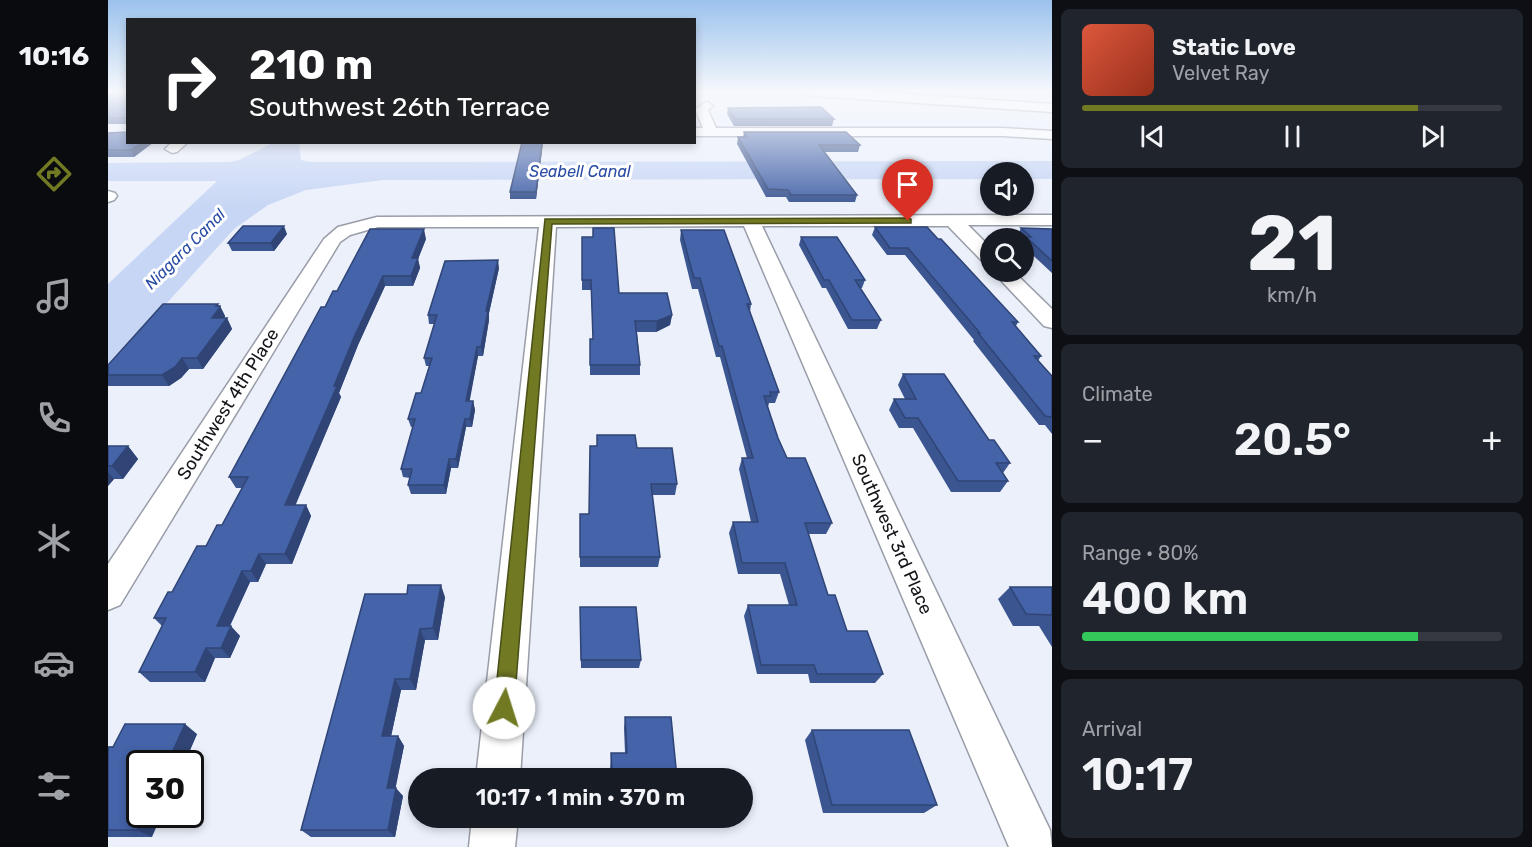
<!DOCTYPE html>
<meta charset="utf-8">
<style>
body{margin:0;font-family:Rubik,sans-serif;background:#20242c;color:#f1f3f6;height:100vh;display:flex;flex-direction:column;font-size:22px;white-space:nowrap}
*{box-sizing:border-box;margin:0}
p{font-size:20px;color:#9ea1a6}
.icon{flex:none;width:33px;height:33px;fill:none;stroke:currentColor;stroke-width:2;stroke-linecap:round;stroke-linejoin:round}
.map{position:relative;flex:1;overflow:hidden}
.drawer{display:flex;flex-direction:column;gap:9px;padding:9px;background:#0d0f14;width:480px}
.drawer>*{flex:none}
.hud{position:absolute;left:18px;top:18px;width:570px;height:126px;border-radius:0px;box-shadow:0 3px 9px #0003;background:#202124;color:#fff;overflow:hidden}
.fabs{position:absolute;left:872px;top:162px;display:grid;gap:12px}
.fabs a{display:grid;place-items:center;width:54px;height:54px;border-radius:50%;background:#171b24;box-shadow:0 3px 9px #0003;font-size:30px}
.speed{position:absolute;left:18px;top:750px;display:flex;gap:12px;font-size:30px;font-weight:700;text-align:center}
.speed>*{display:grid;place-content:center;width:78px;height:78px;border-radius:50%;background:#171b24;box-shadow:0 3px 9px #0003;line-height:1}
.speed .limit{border:3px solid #111;border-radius:9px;background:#fff;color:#111}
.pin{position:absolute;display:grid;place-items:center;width:51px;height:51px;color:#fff;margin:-62px -26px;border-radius:50% 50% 50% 0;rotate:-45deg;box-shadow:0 0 6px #0007}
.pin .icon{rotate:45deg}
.me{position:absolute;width:66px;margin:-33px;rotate:5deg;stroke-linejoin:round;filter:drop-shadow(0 0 4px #0008)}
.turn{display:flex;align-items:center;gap:21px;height:126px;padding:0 24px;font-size:27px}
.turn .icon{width:78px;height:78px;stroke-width:2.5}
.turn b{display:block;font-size:42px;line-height:51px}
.big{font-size:45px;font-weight:600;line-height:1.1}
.drawer .card{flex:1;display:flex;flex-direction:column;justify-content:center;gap:9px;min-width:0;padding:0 21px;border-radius:9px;background:#20242c}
.drawer .dial{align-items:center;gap:0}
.dial b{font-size:78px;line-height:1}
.song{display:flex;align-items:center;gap:18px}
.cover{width:72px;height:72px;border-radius:9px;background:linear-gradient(135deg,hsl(10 70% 55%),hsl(10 70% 35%))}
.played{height:6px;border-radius:3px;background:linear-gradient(90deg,#717923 80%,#363941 80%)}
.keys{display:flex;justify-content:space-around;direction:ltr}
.heat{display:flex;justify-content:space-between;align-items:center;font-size:33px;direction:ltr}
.charge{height:9px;border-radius:4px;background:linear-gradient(90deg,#34c759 80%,#363941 0)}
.trip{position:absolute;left:300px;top:768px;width:345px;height:60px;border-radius:30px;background:#171b24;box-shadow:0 3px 9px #0003;font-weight:600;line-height:60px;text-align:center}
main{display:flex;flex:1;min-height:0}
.tab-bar{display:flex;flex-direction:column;width:108px;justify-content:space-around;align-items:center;background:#090b0e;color:#9ea1a6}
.tab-bar .icon{width:42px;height:42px}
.tab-bar .selected{color:#717923}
.tab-bar b{font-size:27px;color:#f1f3f6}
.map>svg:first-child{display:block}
.water{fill:#c7d6f5}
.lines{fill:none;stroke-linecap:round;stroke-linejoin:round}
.minor-casing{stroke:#989da7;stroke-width:3}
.trunk-casing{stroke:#989da7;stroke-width:3}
.minor{fill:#fff;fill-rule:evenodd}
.trunk{fill:#fff;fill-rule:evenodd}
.wall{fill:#3a5590}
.shaded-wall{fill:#304576}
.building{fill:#4463a8;stroke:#304576;stroke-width:1.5}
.route{fill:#717923;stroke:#494f17;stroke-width:1.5}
.labels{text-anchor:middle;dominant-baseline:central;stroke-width:6;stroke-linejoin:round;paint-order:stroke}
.far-water-label{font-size:16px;font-style:italic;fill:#2a4da3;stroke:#fff}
.street-label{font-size:18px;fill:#15161a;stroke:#fff}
</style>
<main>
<nav class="tab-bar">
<b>10:16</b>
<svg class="icon selected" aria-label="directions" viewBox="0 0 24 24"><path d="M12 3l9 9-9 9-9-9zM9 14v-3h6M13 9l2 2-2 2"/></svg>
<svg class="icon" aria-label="music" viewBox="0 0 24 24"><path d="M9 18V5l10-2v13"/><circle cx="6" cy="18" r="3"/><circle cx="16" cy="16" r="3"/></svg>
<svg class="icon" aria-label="phone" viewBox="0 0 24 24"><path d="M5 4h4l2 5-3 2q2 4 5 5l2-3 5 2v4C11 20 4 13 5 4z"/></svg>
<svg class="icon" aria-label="climate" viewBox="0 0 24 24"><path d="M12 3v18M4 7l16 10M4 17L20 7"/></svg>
<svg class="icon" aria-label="car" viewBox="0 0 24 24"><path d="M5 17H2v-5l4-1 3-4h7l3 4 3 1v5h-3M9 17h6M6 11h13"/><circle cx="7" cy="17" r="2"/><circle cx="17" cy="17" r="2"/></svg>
<svg class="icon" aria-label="filters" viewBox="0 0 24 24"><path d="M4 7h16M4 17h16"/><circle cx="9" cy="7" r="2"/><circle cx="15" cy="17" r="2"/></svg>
</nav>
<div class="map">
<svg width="944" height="847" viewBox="0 0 944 847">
<rect width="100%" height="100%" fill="#ebf0fb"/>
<!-- water -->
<path class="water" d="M167 142 191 143 193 160 203 162 944 161V179H915V172H882V179L275 180 198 190 160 205 126 229 0 368V284L109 181H0V163L122 162 131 160Z"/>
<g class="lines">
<defs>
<path id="minor" d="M599 102 605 106 600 110 608 128H895L944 131V139L895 136H586V128H595L587 109Z
M64 142H80L69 152 64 153 57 149Z
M0 191 7 193 9 196 6 200 0 202Z
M944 215V225H860L882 247V264L875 262 840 226H654L942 830 944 847H901L636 226 448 227 412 778H368L431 227H270L242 235 232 242 12 605 0 610V564L216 239 230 227 269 217Z
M885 272H906L944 309V328L936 326Z
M364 818H410L407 847H361Z"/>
<path id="trunk" d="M686 91H750L944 104V112L693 95Z"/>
</defs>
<!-- minor casing -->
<use href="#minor" class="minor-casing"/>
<!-- trunk casing -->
<use href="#trunk" class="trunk-casing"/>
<!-- minor -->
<use href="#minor" class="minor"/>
<!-- trunk -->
<use href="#trunk" class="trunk"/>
</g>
<!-- wall -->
<path class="wall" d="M0 91H20V142H46L26 157H0V133L19 132V124H0Z
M620 108 726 119 724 126H626L619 114Z
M636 132 752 145 750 152H716L749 195 747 202H681L678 197H658L629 144 630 137H635Z
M435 142 428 199H402V192Z
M767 227 830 239 910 322 908 326 933 356 930 361 944 376V434L937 425H931L865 341 866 340 797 255H779L764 235Z
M913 228 944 229V273L915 246V238H911L909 236Z
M573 230 643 304 642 312 671 392 667 403H661L660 407 670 438 679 458 724 523 718 534H700L720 595 739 631 775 674 767 683H702L700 674H649L636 616 640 605H681L672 574H630L621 533 625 522H643L631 469 634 458H639L612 357H608L590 289H584L572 240Z
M179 234 166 251H124L120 243Z
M474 237 511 293 564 315 562 325 548 332H529L532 365V375H482V339H485L483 290H474Z
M693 237 757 280 754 288H752L773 320 769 329H740L718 288H714L691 245Z
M318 239 310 259 312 268 305 286H277L250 345 231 393 233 397 187 505H198L203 516 184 564H158L150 582H142L122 626 132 636 122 658H107L97 682H42L31 672 54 626 46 618 114 525 134 488H128L121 477 217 307 229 291Z
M391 268 381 313V320L375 356H370L361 401H365L367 410 364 427H358L350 468H343L338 494H303L300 485 302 478 295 477 293 469 305 427H303L300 419 313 393 321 366H318L316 358 327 324H321L320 315Z
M110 306H112L117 316 116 318H119L124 329 95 369H81L73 378 61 386H0V365Z
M795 374 881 440 902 463 895 473 900 481 892 492H843L805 428H791L781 410 786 399H797L790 385Z
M489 435 529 448 569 484 567 495H544L552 557 550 567H472V514H481L489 446Z
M0 446H20L30 459 15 479H6L0 486Z
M902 587H944V647L931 626H905L890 599Z
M257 594 337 597 330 640H317L308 690H293L283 736H290L296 746 287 788 295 796 287 837H203L193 830Z
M472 607 533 660 531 668H473Z
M517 717 569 778 502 770 503 753H517L516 728Z
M704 730 829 805 816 813H715L697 740Z
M89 734 76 764H32L44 837H0V747Z
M474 818H570L569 820H474Z"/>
<!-- shaded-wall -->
<path class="shaded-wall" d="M34 142H46L26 157 23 150Z
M434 142 435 143 428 199V192Z
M176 226 179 234 166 251 163 243Z
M316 229 318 239 310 259 312 268 305 286 303 276 304 258Z
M390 260 391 268 381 313V320L375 356 373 347 378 311Z
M275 276 277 286 250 345 231 393 233 397 183 516 177 505 247 335Z
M110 304 111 307 112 306 117 316 116 321 104 318Z
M564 315 562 325 548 332 549 321Z
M119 318 124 329 95 369 89 358Z
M369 347 370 356 360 410 358 401Z
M74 358 81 369 73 378 61 386 54 375Z
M365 401 367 410 364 427 362 419Z
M357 419 358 427 350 468 348 459Z
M20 446 30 459 15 479 4 466Z
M341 459 343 468 338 494 336 485Z
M0 472 6 479 0 486Z
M198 505 203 516 184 564 177 554Z
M151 554 158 564 150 582 143 571Z
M134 571 142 582 117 636 109 626Z
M333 585 337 597 330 640 325 628Z
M123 626 132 636 122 658 113 648Z
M312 629 317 640 308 690 302 679Z
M98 648 107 658 97 682 87 672Z
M287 679 293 690 281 746 274 736Z
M77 724 89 734 76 764H59Z
M290 736 296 746 286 796 279 788Z
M288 788 295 796 287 837 280 830Z
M36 814H54L44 837 29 830Z"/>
<!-- building -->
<path class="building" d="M0 91H20V118H0Z
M713 107 726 119H627L620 108Z
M20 119V142H34L23 150H0V133L19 132V123L17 121Z
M636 132H738L752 145H711L749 195H683L680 190 660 189 630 137H639Z
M414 142H434L428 192H402Z
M135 226H176L163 243H120Z
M767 227H819L830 239H833L910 322H904L933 356H926L944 376V417L937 416 870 333H872L800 248H782Z
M485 228H506L511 293H559L564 315 549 321H527L532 365H482V339H485L483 280H474V237H485Z
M913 228 944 229V261L918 237H923Z
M262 229H316L304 258H310L303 276H275L247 335 226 386H229L177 505H198L177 554H151L143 571H134L109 626H123L113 648H98L87 672H31L58 618H46L60 592H64L89 546H98L109 525H114L140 477H121L213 307H217L225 291H229Z
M573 230H616L643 304H639L671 392H662L663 396H656L670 438 679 458H697L724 523H697L720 595H727L739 631H759L775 674H709L706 665H653L640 605H689L677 563H634L625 522H650L634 458H645L614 346H611L592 278H586Z
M693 237H729L757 280H747L773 320H744L721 280H716Z
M390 260 378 311H380L373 347H369L358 401H365L362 419H357L348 459H341L336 485H300L304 469H293L307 419H300L308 393H313L324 358H316L329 315H320L337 261Z
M55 304H110L108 306H112L110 310 104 318H119L89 358H74L67 367 54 375H0V365Z
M795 374H836L881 440H886L902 463H888L900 481H850L810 418H797L786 399H808Z
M489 435H527L529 448H564L569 484H543L552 557H472V514H481L482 446H489Z
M0 446H20L4 466H0Z
M300 585H333L325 628 312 629 302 679H287L274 736H290L279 788H288L280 830H193L257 594H299Z
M902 587H944V615L918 614Z
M472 607H528L533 660H473Z
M517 717H563L569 778H474V770H504L503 753H519Z
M17 724H77L59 764H32V814H36L29 830H0V747H5Z
M704 730H801L829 805H724Z"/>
<!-- sky -->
<linearGradient id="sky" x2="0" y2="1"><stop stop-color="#9bc2ed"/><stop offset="0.44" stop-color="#f6f8fd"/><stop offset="1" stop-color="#f6f8fd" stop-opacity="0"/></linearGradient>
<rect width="944" height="209" fill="url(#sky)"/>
<!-- route -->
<path class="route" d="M800 218 803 219V223L444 224 406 708 404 715 396 718 389 715 386 708 437 219Z"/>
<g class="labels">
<!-- far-water labels -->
<g class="far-water-label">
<text x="472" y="171">Seabell Canal</text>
<text transform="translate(77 249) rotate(-45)">Niagara Canal</text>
</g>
<!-- street labels -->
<g class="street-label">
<text transform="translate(120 404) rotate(-58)">Southwest 4th Place</text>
<text transform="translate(784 534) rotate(66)">Southwest 3rd Place</text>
</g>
</g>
</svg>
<div class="fabs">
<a><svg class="icon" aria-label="sound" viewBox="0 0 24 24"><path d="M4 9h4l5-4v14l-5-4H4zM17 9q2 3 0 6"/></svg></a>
<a><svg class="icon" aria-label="search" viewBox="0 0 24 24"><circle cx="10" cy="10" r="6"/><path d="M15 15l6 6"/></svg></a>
</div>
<div class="speed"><div class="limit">30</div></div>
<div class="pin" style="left:800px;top:221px;background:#d93025"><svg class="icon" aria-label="arrive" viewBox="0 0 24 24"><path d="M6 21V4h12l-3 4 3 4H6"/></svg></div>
<svg class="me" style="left:396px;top:708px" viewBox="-20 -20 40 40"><circle r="19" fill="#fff"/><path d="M0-13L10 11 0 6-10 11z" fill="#717923"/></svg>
<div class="trip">10:17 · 1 min · 370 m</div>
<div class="hud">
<div class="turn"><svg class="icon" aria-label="right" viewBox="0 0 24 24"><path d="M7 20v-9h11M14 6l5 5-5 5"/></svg><div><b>210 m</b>Southwest 26th Terrace</div></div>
</div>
</div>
<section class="drawer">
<div class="card">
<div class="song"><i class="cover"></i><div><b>Static Love</b><p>Velvet Ray</p></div></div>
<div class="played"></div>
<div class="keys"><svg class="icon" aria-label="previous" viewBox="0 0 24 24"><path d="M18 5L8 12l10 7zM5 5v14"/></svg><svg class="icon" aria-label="pause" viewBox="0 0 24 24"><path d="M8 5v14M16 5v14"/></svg><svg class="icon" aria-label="next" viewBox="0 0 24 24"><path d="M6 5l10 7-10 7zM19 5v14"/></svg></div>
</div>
<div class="card dial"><b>21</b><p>km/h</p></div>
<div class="card"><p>Climate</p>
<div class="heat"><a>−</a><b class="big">20.5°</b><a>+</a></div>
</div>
<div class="card"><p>Range · 80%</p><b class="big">400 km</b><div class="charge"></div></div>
<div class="card"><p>Arrival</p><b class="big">10:17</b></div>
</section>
</main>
